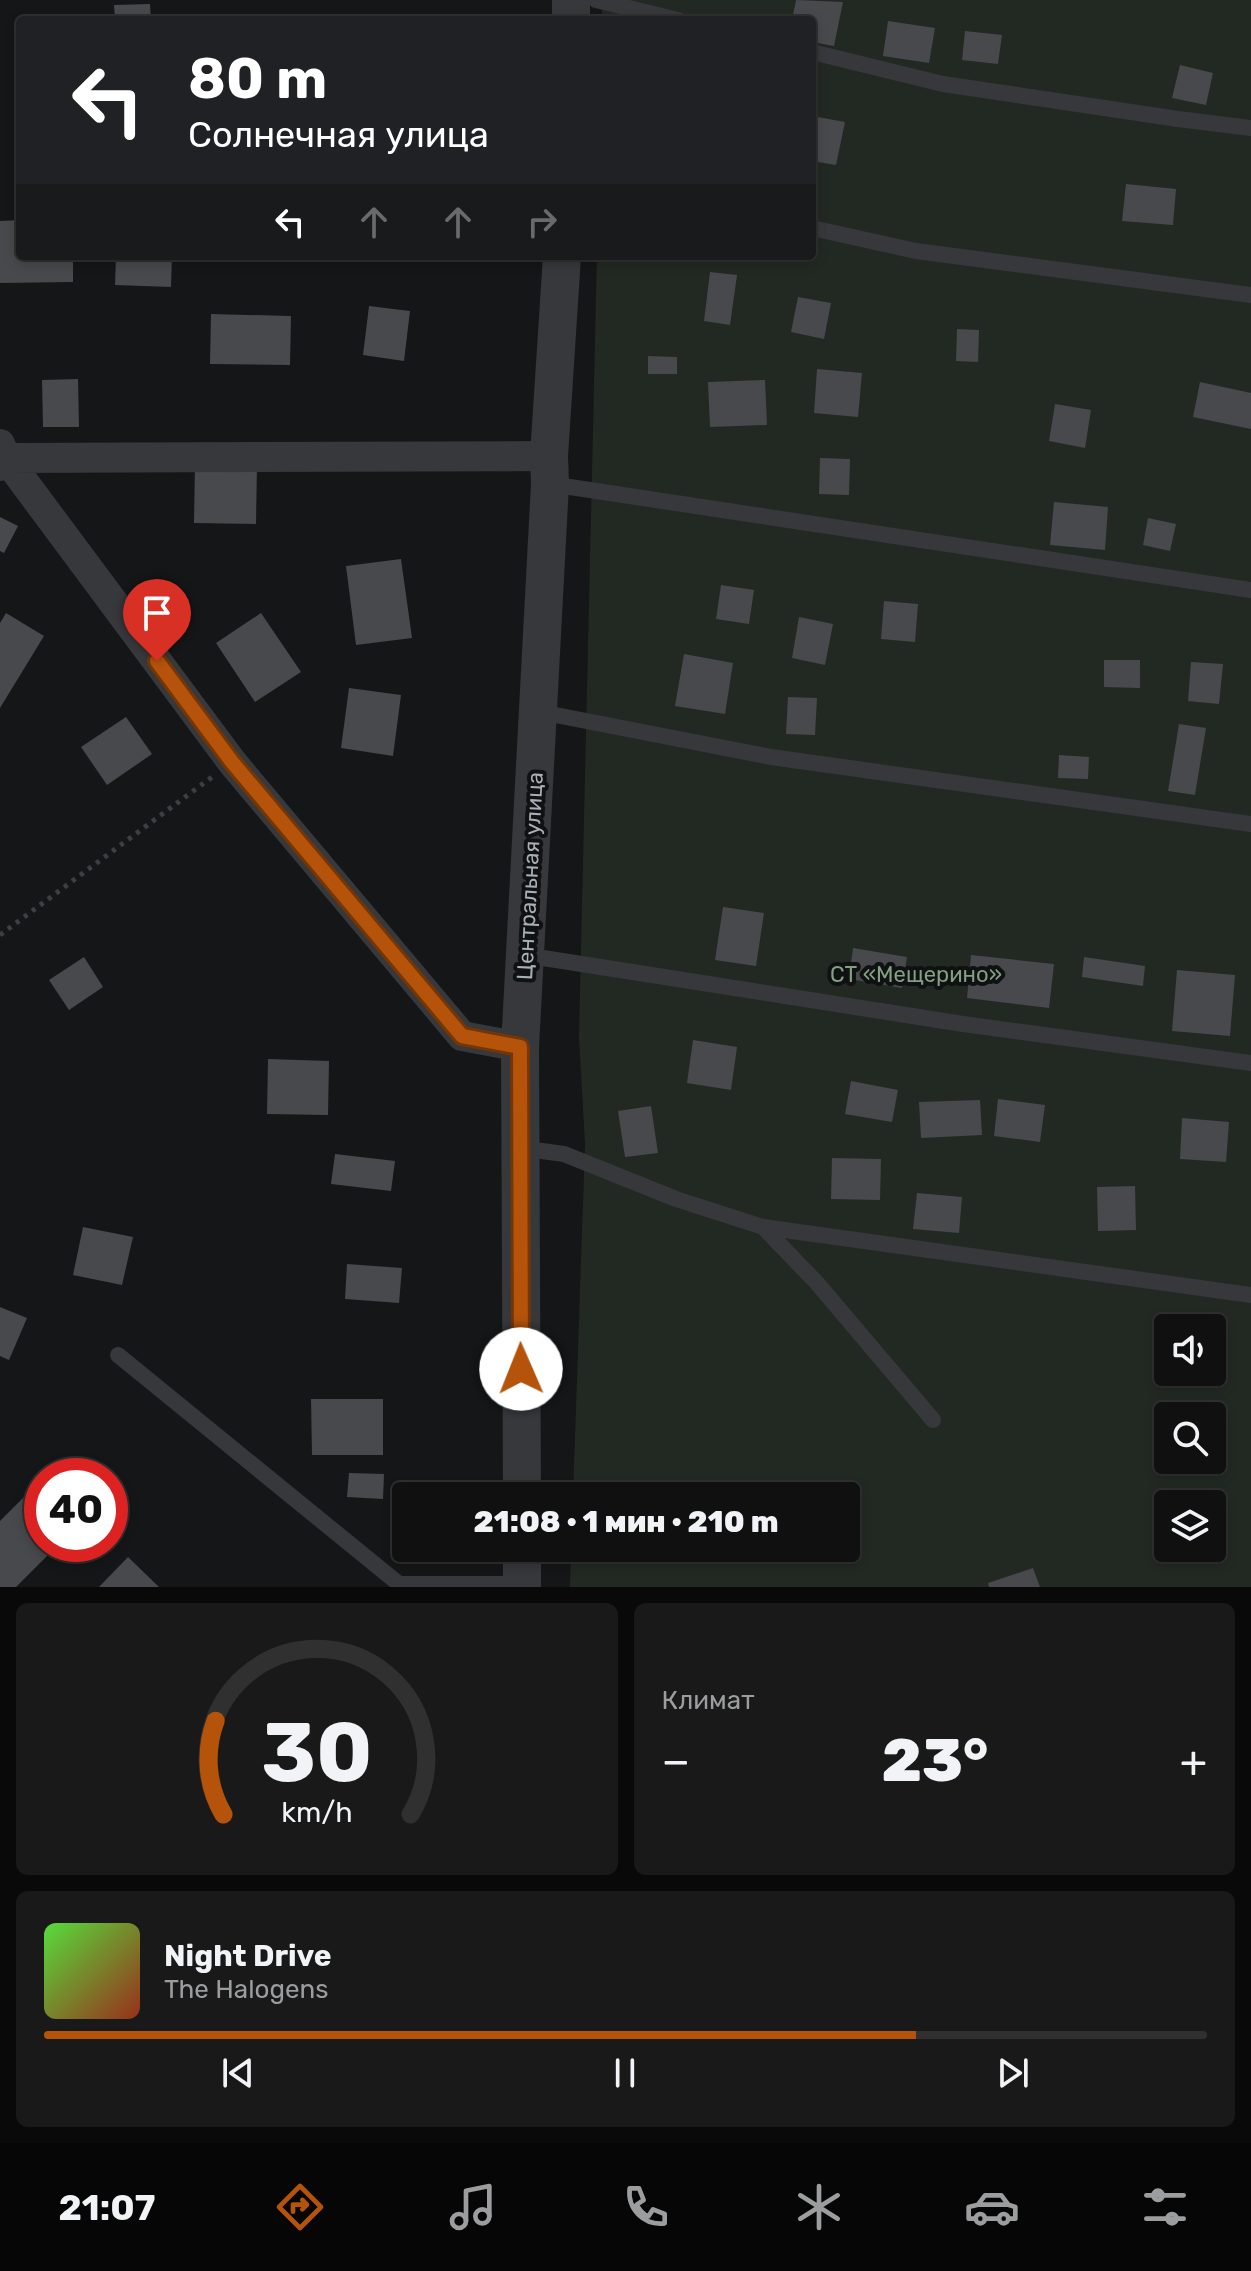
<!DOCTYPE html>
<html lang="ru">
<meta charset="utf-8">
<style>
body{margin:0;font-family:Rubik,sans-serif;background:#19191a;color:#f1f3f6;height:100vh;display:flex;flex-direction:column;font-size:30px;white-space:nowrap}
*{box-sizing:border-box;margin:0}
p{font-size:26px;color:#9c9d9f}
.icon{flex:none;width:44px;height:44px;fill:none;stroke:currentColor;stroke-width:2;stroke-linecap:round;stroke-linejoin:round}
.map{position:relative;height:1587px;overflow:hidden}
.details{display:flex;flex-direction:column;gap:16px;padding:16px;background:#090909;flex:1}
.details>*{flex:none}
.banner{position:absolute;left:16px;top:16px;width:800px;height:244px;border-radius:8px;box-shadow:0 4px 12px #0003,0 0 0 2px #303031;background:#202124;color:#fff;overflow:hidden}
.buttons{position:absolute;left:1154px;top:1314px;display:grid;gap:16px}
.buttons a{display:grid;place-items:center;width:72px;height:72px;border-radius:8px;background:#101011;box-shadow:0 4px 12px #0003,0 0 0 2px #303031;font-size:40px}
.speed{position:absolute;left:24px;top:1458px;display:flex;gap:16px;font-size:40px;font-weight:700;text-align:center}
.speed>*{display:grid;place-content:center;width:104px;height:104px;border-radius:50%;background:#101011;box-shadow:0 4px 12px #0003,0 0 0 2px #303031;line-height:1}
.speed .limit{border:12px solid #d22;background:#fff;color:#111}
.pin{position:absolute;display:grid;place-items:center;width:68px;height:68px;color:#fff;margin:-82px -34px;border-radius:50% 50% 50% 0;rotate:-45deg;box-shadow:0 0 8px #0007}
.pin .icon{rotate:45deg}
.me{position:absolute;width:88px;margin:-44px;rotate:359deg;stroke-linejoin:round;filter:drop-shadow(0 0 6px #0008)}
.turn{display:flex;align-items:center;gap:28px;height:168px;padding:0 40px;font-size:36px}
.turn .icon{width:104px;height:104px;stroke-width:2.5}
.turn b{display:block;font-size:56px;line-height:68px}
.lanes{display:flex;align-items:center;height:76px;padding:0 40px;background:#0003;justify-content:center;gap:40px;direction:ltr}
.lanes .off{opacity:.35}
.big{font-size:60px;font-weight:800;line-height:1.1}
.details .widget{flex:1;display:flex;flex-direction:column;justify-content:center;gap:12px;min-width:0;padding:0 28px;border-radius:12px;background:#19191a}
.details .dial{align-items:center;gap:0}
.dial svg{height:208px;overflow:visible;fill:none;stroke:#303031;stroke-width:7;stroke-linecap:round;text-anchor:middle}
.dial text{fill:#f1f3f6;stroke:none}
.song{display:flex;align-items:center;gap:24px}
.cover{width:96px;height:96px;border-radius:12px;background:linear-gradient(135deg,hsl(110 70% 55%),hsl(10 70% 35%))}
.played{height:8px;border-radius:4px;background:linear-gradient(90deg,#b45309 75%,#303031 75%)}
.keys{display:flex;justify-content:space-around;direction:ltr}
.heat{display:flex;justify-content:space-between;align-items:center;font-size:44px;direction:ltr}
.details .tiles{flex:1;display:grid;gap:16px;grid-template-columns:1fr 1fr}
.widget:last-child{grid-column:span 2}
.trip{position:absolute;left:392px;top:1482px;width:468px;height:80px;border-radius:8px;background:#101011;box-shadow:0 4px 12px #0003,0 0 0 2px #303031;font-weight:800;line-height:80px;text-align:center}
.tabs{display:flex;height:128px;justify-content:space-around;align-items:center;background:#060607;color:#9c9d9f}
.tabs .icon{width:56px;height:56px}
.tabs .on{color:#b45309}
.tabs b{font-size:36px;color:#f1f3f6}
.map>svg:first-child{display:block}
.green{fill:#222922;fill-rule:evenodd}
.building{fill:#47494c}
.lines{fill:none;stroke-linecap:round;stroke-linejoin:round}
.path{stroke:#3d3f42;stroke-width:5;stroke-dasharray:4 6;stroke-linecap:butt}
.service{stroke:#37383c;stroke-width:16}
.minor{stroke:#37383c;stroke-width:30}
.tertiary{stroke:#37383c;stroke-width:38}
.route-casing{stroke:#753606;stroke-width:20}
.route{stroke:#b45309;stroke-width:14}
.labels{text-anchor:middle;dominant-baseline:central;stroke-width:8;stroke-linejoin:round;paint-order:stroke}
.street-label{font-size:22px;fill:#a8afb6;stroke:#101112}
.park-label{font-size:22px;fill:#849f81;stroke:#101112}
</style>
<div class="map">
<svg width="1251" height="1587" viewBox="0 0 1251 1587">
<rect width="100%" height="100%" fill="#151617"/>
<!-- green -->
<path class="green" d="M602 0H1251V1587H570L571 1548H846V1496H573L585 1144 579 1036 597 256H812V20H602ZM1168 1328H1212V1372H1168ZM1168 1416H1212V1460H1168ZM1168 1504H1212V1548H1168Z"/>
<!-- building -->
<path class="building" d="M796 0 843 2 834 46 812 42V20H792Z
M150 4 151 20H115L114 5Z
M888 21 935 28 929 63 883 56Z
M965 31 1002 35 998 64 962 60Z
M1180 65 1213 73 1206 105 1172 98Z
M812 116 845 122 836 165 812 161Z
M1126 184 1176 189 1173 225 1122 221Z
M20 220V256H73V282L0 283V221Z
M116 256H172L171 287 115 285Z
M710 272 737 275 730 325 704 321Z
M798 297 831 303 824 339 791 332Z
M369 306 410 311 404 361 363 355Z
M211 314 291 316 290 365 210 364Z
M957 329 979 330 978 362 956 361Z
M648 356 677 357V374H648Z
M817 369 862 373 858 417 814 413Z
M78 379 79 427H43L42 380Z
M765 380 767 425 710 427 708 382Z
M1200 382 1251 393V429L1193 417Z
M1055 404 1091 410 1085 448 1049 441Z
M820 458 850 459 849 495 819 494Z
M195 462 257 463 256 524 194 523Z
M1054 502 1108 507 1105 550 1050 545Z
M0 517 18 526 4 553 0 551Z
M1148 518 1176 524 1170 551 1143 545Z
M401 559 412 638 356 645 346 566Z
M721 585 754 590 749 624 716 619Z
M884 601 918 604 915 642 881 639Z
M6 613 44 636 0 708V623Z
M261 613 301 672 255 702 216 643Z
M799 617 833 624 825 665 792 658Z
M684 654 733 663 725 714 675 706Z
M1104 660H1140V688L1104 687Z
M1191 662 1223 664 1219 704 1188 701Z
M349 688 401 695 393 756 341 748Z
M788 697 817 698 815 735 786 734Z
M126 717 152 754 107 785 81 747Z
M1179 724 1206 728 1195 795 1168 791Z
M1059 755 1089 757 1088 779 1058 778Z
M723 907 764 913 756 966 715 960Z
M853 948 907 957 902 988 849 979Z
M971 955 1054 964 1049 1008 967 998Z
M84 957 103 987 69 1010 49 980Z
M1084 957 1145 966 1143 986 1082 977Z
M1177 970 1235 975 1230 1036 1172 1031Z
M693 1040 737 1047 731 1090 687 1083Z
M268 1059 329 1061 328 1115 267 1114Z
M851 1081 898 1090 892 1122 845 1114Z
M998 1099 1045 1105 1040 1142 994 1136Z
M980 1100 982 1135 921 1138 919 1102Z
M651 1106 658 1153 625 1157 618 1111Z
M1182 1118 1229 1122 1226 1162 1180 1159Z
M335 1154 395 1161 391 1191 331 1184Z
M832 1158 881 1159 880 1200 831 1199Z
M1135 1186 1136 1230 1098 1231 1097 1187Z
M917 1193 962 1197 959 1233 913 1229Z
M83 1227 133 1237 122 1285 73 1275Z
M347 1264 402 1268 399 1303 345 1299Z
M0 1307 27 1318 9 1360 0 1356Z
M311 1399H383V1455H312Z
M60 1461 75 1476H45Z
M349 1473 384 1474 383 1499 347 1497Z
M42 1479V1544H59L16 1587H0V1521Z
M128 1557 159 1587H99Z
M1033 1568 1040 1587H989L988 1583Z"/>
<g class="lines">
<!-- path -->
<path class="path" d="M0 935 212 777"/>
<!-- service -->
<path class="service" d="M596 0 678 20
M812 52 943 84 1178 119 1251 128
M812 228 916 251 1251 295
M550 484 1251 590
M540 712 771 757 1251 824
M524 955 963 1024 1251 1063
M520 1148 564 1154 676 1199 763 1227 817 1283 933 1420
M763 1227 1251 1295
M118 1355 399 1584H523"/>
<!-- minor -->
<path class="minor" d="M0 444 6 458 232 762 462 1036 520 1047
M0 466 6 458 549 456"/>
<!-- tertiary -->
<path class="tertiary" d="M571 20V0
M522 1496 520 1047 550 484 549 456 562 256
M522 1548V1587"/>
</g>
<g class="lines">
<defs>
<path id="route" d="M157 661 232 762 462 1036 520 1047 521 1369"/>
</defs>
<!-- route casing -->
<use href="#route" class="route-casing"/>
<!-- route -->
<use href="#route" class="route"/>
</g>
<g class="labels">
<!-- street labels -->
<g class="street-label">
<text transform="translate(530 876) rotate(-87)">Центральная улица</text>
</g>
<!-- park labels -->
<g class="park-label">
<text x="916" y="974">СТ «Мещерино»</text>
</g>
</g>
</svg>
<div class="buttons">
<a><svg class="icon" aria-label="sound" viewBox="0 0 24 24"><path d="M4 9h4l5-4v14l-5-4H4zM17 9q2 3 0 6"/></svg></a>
<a><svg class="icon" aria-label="search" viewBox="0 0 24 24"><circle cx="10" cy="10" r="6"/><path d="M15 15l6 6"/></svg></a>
<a><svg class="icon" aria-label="layers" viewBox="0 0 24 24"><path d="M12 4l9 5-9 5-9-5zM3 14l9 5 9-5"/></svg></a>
</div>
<div class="speed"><div class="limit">40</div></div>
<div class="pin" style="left:157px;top:661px;background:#d93025"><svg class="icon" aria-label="arrive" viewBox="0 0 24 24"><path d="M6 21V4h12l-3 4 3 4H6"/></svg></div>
<svg class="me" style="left:521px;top:1369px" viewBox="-20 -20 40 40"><circle r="19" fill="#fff"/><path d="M0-13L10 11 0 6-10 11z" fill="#b45309"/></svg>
<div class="trip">21:08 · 1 мин · 210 m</div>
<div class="banner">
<div class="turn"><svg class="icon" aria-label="left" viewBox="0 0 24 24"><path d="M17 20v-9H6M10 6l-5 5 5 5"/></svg><div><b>80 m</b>Солнечная улица</div></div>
<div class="lanes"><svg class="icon" aria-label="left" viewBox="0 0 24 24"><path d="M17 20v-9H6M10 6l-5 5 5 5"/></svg><svg class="icon off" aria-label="ahead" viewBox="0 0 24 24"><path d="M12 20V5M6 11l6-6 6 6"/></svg><svg class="icon off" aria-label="ahead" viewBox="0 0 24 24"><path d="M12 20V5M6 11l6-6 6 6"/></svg><svg class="icon off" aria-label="right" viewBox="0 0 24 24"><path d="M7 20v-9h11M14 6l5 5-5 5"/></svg></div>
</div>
</div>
<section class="details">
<div class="tiles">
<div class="widget dial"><svg viewBox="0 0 100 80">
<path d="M14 69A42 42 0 1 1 86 69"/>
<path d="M14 69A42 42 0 0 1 11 33" stroke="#b45309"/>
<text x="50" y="56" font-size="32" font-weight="700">30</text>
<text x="50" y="72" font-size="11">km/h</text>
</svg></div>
<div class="widget"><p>Климат</p>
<div class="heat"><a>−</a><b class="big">23°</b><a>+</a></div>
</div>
<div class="widget">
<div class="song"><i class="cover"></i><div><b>Night Drive</b><p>The Halogens</p></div></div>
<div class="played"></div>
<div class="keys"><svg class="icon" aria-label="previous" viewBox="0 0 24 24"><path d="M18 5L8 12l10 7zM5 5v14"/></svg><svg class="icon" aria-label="pause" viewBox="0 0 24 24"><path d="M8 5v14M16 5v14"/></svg><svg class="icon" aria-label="next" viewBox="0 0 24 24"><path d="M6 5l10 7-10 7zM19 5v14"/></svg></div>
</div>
</div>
</section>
<nav class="tabs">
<b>21:07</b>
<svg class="icon on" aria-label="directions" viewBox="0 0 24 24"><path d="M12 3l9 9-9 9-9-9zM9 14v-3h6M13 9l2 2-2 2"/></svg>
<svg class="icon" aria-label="music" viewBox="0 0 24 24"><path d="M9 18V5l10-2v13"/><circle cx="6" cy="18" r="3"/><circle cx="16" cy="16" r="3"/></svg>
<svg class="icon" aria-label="phone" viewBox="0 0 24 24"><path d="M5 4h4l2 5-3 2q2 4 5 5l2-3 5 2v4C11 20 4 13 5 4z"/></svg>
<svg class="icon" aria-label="climate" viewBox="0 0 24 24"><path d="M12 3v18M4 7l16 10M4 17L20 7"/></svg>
<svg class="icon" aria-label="car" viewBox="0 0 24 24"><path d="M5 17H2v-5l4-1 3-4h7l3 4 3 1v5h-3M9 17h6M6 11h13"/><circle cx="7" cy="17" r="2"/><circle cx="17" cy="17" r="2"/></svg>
<svg class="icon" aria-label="filters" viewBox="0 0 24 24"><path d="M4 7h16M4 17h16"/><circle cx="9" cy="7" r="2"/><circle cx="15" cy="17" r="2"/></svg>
</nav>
